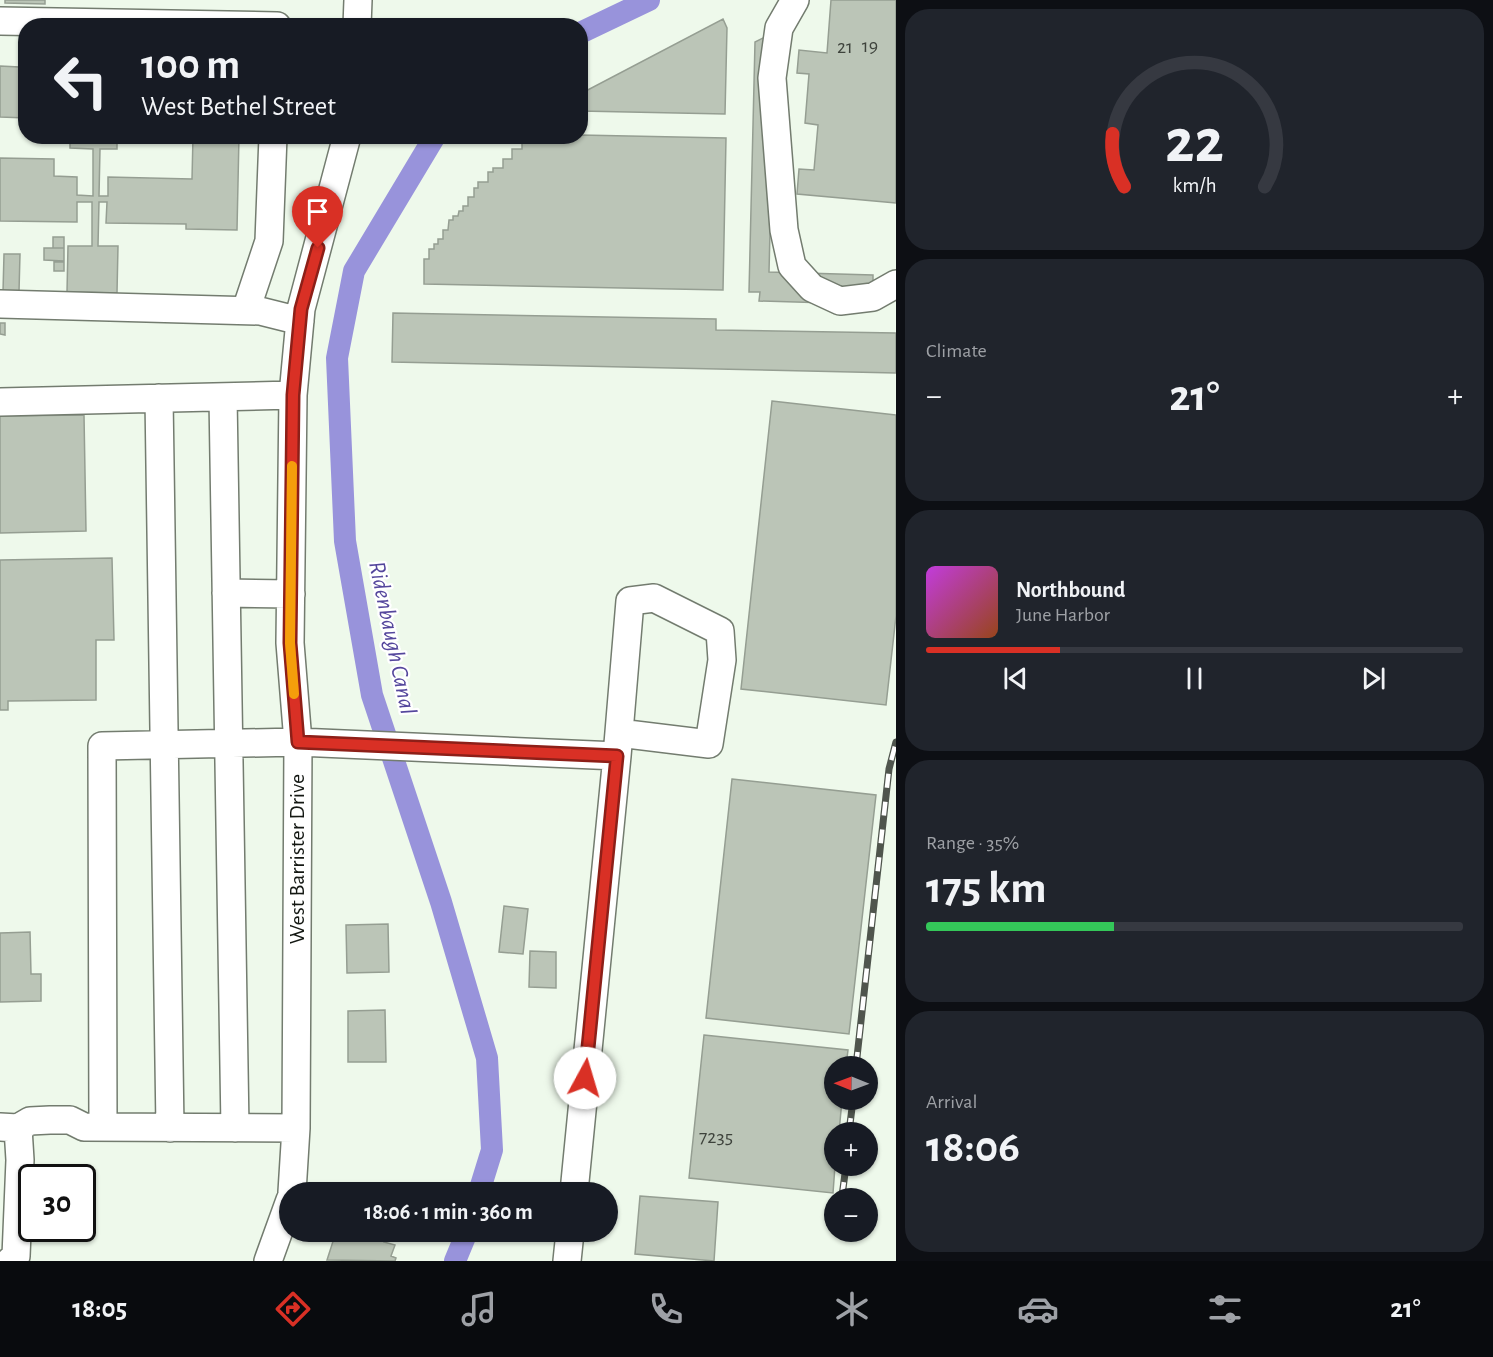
<!DOCTYPE html>
<meta charset="utf-8">
<style>
body{margin:0;font-family:"Alegreya Sans",sans-serif;background:#20242c;color:#f1f3f6;height:100vh;display:flex;flex-direction:column;font-size:22px;white-space:nowrap}
*{box-sizing:border-box;margin:0}
p{font-size:20px;color:#9ea1a6}
.icon{flex:none;width:33px;height:33px;fill:none;stroke:currentColor;stroke-width:2;stroke-linecap:round;stroke-linejoin:round}
.map{position:relative;flex:1;overflow:hidden}
.panel{display:flex;flex-direction:column;gap:9px;padding:9px;background:#0d0f14;width:597px}
.panel>*{flex:none}
.top-card{position:absolute;left:18px;top:18px;width:570px;height:126px;border-radius:24px;box-shadow:0 2px 4px #0004;background:#171b24;color:#f1f3f6;overflow:hidden}
.needle{width:39px;rotate:271deg}
.tools{position:absolute;left:824px;top:1056px;display:grid;gap:12px}
.tools a{display:grid;place-items:center;width:54px;height:54px;border-radius:50%;background:#171b24;box-shadow:0 2px 4px #0004;font-size:30px}
.speed{position:absolute;left:18px;top:1164px;display:flex;gap:12px;font-size:30px;font-weight:700;text-align:center}
.speed>*{display:grid;place-content:center;width:78px;height:78px;border-radius:50%;background:#171b24;box-shadow:0 2px 4px #0004;line-height:1}
.speed .limit{border:3px solid #111;border-radius:9px;background:#fff;color:#111}
.pin{position:absolute;display:grid;place-items:center;width:51px;height:51px;color:#fff;margin:-62px -26px;border-radius:50% 50% 50% 0;rotate:-45deg;box-shadow:0 0 6px #0007}
.pin .icon{rotate:45deg}
.me{position:absolute;width:66px;margin:-33px;rotate:6deg;stroke-linejoin:round;filter:drop-shadow(0 0 4px #0008)}
.turn{display:flex;align-items:center;gap:21px;height:126px;padding:0 24px;font-size:27px}
.turn .icon{width:78px;height:78px;stroke-width:2.5}
.turn b{display:block;font-size:42px;line-height:51px}
.big{font-size:45px;font-weight:600;line-height:1.1}
.panel .card{flex:1;display:flex;flex-direction:column;justify-content:center;gap:9px;min-width:0;padding:0 21px;border-radius:24px;background:#20242c}
.panel .dial{align-items:center;gap:0}
.dial svg{height:156px;overflow:visible;fill:none;stroke:#363941;stroke-width:7;stroke-linecap:round;text-anchor:middle}
.dial text{fill:#f1f3f6;stroke:none}
.song{display:flex;align-items:center;gap:18px}
.cover{width:72px;height:72px;border-radius:9px;background:linear-gradient(135deg,hsl(290 70% 55%),hsl(20 70% 35%))}
.played{height:6px;border-radius:3px;background:linear-gradient(90deg,#d93025 25%,#363941 25%)}
.keys{display:flex;justify-content:space-around;direction:ltr}
.heat{display:flex;justify-content:space-between;align-items:center;font-size:33px;direction:ltr}
.charge{height:9px;border-radius:4px;background:linear-gradient(90deg,#34c759 35%,#363941 0)}
.trip{position:absolute;left:279px;top:1182px;width:339px;height:60px;border-radius:30px;background:#171b24;box-shadow:0 2px 4px #0004;font-weight:600;line-height:60px;text-align:center}
.menu{display:flex;height:96px;justify-content:space-around;align-items:center;background:#090b0e;color:#9ea1a6}
.menu .icon{width:42px;height:42px}
.menu .selected{color:#d93025}
.menu b{font-size:27px;color:#f1f3f6}
main{display:flex;flex:1;min-height:0}
.map>svg:first-child{display:block}
.lines{fill:none;stroke-linecap:round;stroke-linejoin:round}
.canal{stroke:#9893db;stroke-width:22}
.building{fill:#bbc5b7;stroke:#959e92;stroke-width:1.5}
.minor-casing{stroke:#737c6f;stroke-width:30}
.minor{stroke:#fff;stroke-width:27}
.rail-casing{stroke:#4f554d;stroke-width:7}
.rail{stroke:#fff;stroke-width:4.5;stroke-dasharray:14;stroke-linecap:butt}
.route-casing{stroke:#8d1f18;stroke-width:15}
.route{stroke:#d93025;stroke-width:10}
.slow{stroke:#f59e0b;stroke-width:10}
.labels{text-anchor:middle;dominant-baseline:central;stroke-width:4.5;stroke-linejoin:round;paint-order:stroke}
.number-label{font-size:20px;fill:#3e433c}
.street-label{font-size:22px;fill:#141813;stroke:#fff}
.water-label{font-size:24px;font-style:italic;fill:#54469c;stroke:#fff}
</style>
<main>
<div class="map">
<svg width="896" height="1261" viewBox="0 0 896 1261">
<rect width="100%" height="100%" fill="#eef9eb"/>
<g class="lines">
<!-- canal -->
<path class="canal" d="M580 33 649 0
M435 136 354 271 337 358 345 541 372 695 441 902 487 1058 492 1150 479 1192
M455 1261 467 1232"/>
</g>
<!-- building -->
<path class="building" d="M5 0H45V4L5 3Z
M831 0H896V203L797 194 799 169 814 170 818 125 805 123 809 74 797 73 799 50 827 53Z
M723 19 727 28 725 114 580 111V94Z
M775 32 769 272 873 275V294L862 304 759 301 760 292H749L755 42Z
M0 66 19 67V73H26V118L0 117Z
M580 135 726 138 723 290 424 284V259H429V249H434V244H438V239H443V230H448L449 220H453V216H458L459 211H463V206H468V197H474V188H478V182H488V172H493V168H503V159H512V149H522V139Z
M70 136H117V149H100L99 196H108V177L192 179 193 136H239L237 230 186 229V224L106 223 107 202H99L98 246H118L117 293 67 292 68 246H92V202H77V222L0 221V158L54 159V176L77 177V195L93 196V149L70 148Z
M53 237H64V248H53Z
M44 248H64V261L44 260Z
M4 254H20L19 292H3Z
M54 262H64V271H54Z
M393 313 716 319V330L896 333V373L392 362Z
M0 323H5V335L0 334Z
M772 401 896 415V616L886 705 741 689Z
M84 415 86 531 0 533V416Z
M112 558 114 640H96V700L8 701V710H0V560Z
M732 779 876 795 849 1034 706 1018Z
M504 906 528 909 523 954 499 952Z
M388 924 389 972 347 973 346 925Z
M30 932 31 974H41V1001L0 1002V933Z
M530 951 556 952V988L529 987Z
M385 1010 386 1062H348V1011Z
M704 1035 848 1050 846 1066H834V1100H842L839 1132H834L835 1166 833 1193 689 1178Z
M640 1196 718 1202 714 1261 635 1254Z
M336 1232H388L384 1242 395 1245 391 1256 396 1258 395 1261 327 1260Z"/>
<g class="lines">
<defs>
<path id="minor" d="M795 0 779 28 772 78 784 230 792 266 812 288 840 301 873 297 896 284
M0 21 277 26
M357 26 358 0
M0 304 260 311 300 321
M246 310 269 241 273 136
M223 397 235 1128
M159 398 170 1128
M0 402 293 395
M226 593 291 594
M617 756 630 601 654 598 720 631 722 660 709 744 619 733
M0 1127 18 1128 30 1121 50 1120H70L84 1127 296 1128
M103 1127 102 746 298 742 617 756 574 1192
M292 1192 296 1128 298 742 290 643 293 395 301 309 347 136
M10 1261 16 1256 20 1160 18 1128
M268 1261 290 1200
M567 1261 570 1232"/>
</defs>
<!-- minor casing -->
<use href="#minor" class="minor-casing"/>
<!-- minor -->
<use href="#minor" class="minor"/>
<defs>
<path id="rail" d="M856 1066 889 769 896 742
M849 1132 853 1100
M842 1196 846 1166"/>
</defs>
<!-- rail casing -->
<use href="#rail" class="rail-casing"/>
<!-- rail -->
<use href="#rail" class="rail"/>
</g>
<g class="lines">
<defs>
<path id="route" d="M318 248 301 309 293 395 290 643 298 742 617 756 585 1078"/>
</defs>
<!-- route casing -->
<use href="#route" class="route-casing"/>
<!-- route -->
<use href="#route" class="route"/>
<!-- slow -->
<path class="slow" d="M292 466 290 643 294 694"/>
</g>
<g class="labels">
<!-- number labels -->
<g class="number-label">
<text x="870" y="46">19</text>
<text x="845" y="47">21</text>
<text x="716" y="1137">7235</text>
</g>
<!-- street labels -->
<g class="street-label">
<text transform="translate(297 859) rotate(-90)">West Barrister Drive</text>
</g>
<!-- water labels -->
<g class="water-label">
<text transform="translate(392 638) rotate(78)">Ridenbaugh Canal</text>
</g>
</g>
</svg>
<div class="tools">
<a><svg class="needle" viewBox="-14 -14 28 28"><path d="M0-13l5 13h-10z" fill="#e53935"/><path d="M0 13l5-13h-10z" fill="#9ea1a6"/></svg></a>
<a>+</a>
<a>−</a>
</div>
<div class="speed"><div class="limit">30</div></div>
<div class="pin" style="left:318px;top:248px;background:#d93025"><svg class="icon" aria-label="arrive" viewBox="0 0 24 24"><path d="M6 21V4h12l-3 4 3 4H6"/></svg></div>
<svg class="me" style="left:585px;top:1078px" viewBox="-20 -20 40 40"><circle r="19" fill="#fff"/><path d="M0-13L10 11 0 6-10 11z" fill="#d93025"/></svg>
<div class="trip">18:06 · 1 min · 360 m</div>
<div class="top-card">
<div class="turn"><svg class="icon" aria-label="left" viewBox="0 0 24 24"><path d="M17 20v-9H6M10 6l-5 5 5 5"/></svg><div><b>100 m</b>West Bethel Street</div></div>
</div>
</div>
<section class="panel">
<div class="card dial"><svg viewBox="0 0 100 80">
<path d="M14 69A42 42 0 1 1 86 69"/>
<path d="M14 69A42 42 0 0 1 8 42" stroke="#d93025"/>
<text x="50" y="56" font-size="32" font-weight="700">22</text>
<text x="50" y="72" font-size="11">km/h</text>
</svg></div>
<div class="card"><p>Climate</p>
<div class="heat"><a>−</a><b class="big">21°</b><a>+</a></div>
</div>
<div class="card">
<div class="song"><i class="cover"></i><div><b>Northbound</b><p>June Harbor</p></div></div>
<div class="played"></div>
<div class="keys"><svg class="icon" aria-label="previous" viewBox="0 0 24 24"><path d="M18 5L8 12l10 7zM5 5v14"/></svg><svg class="icon" aria-label="pause" viewBox="0 0 24 24"><path d="M8 5v14M16 5v14"/></svg><svg class="icon" aria-label="next" viewBox="0 0 24 24"><path d="M6 5l10 7-10 7zM19 5v14"/></svg></div>
</div>
<div class="card"><p>Range · 35%</p><b class="big">175 km</b><div class="charge"></div></div>
<div class="card"><p>Arrival</p><b class="big">18:06</b></div>
</section>
</main>
<nav class="menu">
<b>18:05</b>
<svg class="icon selected" aria-label="directions" viewBox="0 0 24 24"><path d="M12 3l9 9-9 9-9-9zM9 14v-3h6M13 9l2 2-2 2"/></svg>
<svg class="icon" aria-label="music" viewBox="0 0 24 24"><path d="M9 18V5l10-2v13"/><circle cx="6" cy="18" r="3"/><circle cx="16" cy="16" r="3"/></svg>
<svg class="icon" aria-label="phone" viewBox="0 0 24 24"><path d="M5 4h4l2 5-3 2q2 4 5 5l2-3 5 2v4C11 20 4 13 5 4z"/></svg>
<svg class="icon" aria-label="climate" viewBox="0 0 24 24"><path d="M12 3v18M4 7l16 10M4 17L20 7"/></svg>
<svg class="icon" aria-label="car" viewBox="0 0 24 24"><path d="M5 17H2v-5l4-1 3-4h7l3 4 3 1v5h-3M9 17h6M6 11h13"/><circle cx="7" cy="17" r="2"/><circle cx="17" cy="17" r="2"/></svg>
<svg class="icon" aria-label="filters" viewBox="0 0 24 24"><path d="M4 7h16M4 17h16"/><circle cx="9" cy="7" r="2"/><circle cx="15" cy="17" r="2"/></svg>
<b>21°</b>
</nav>
